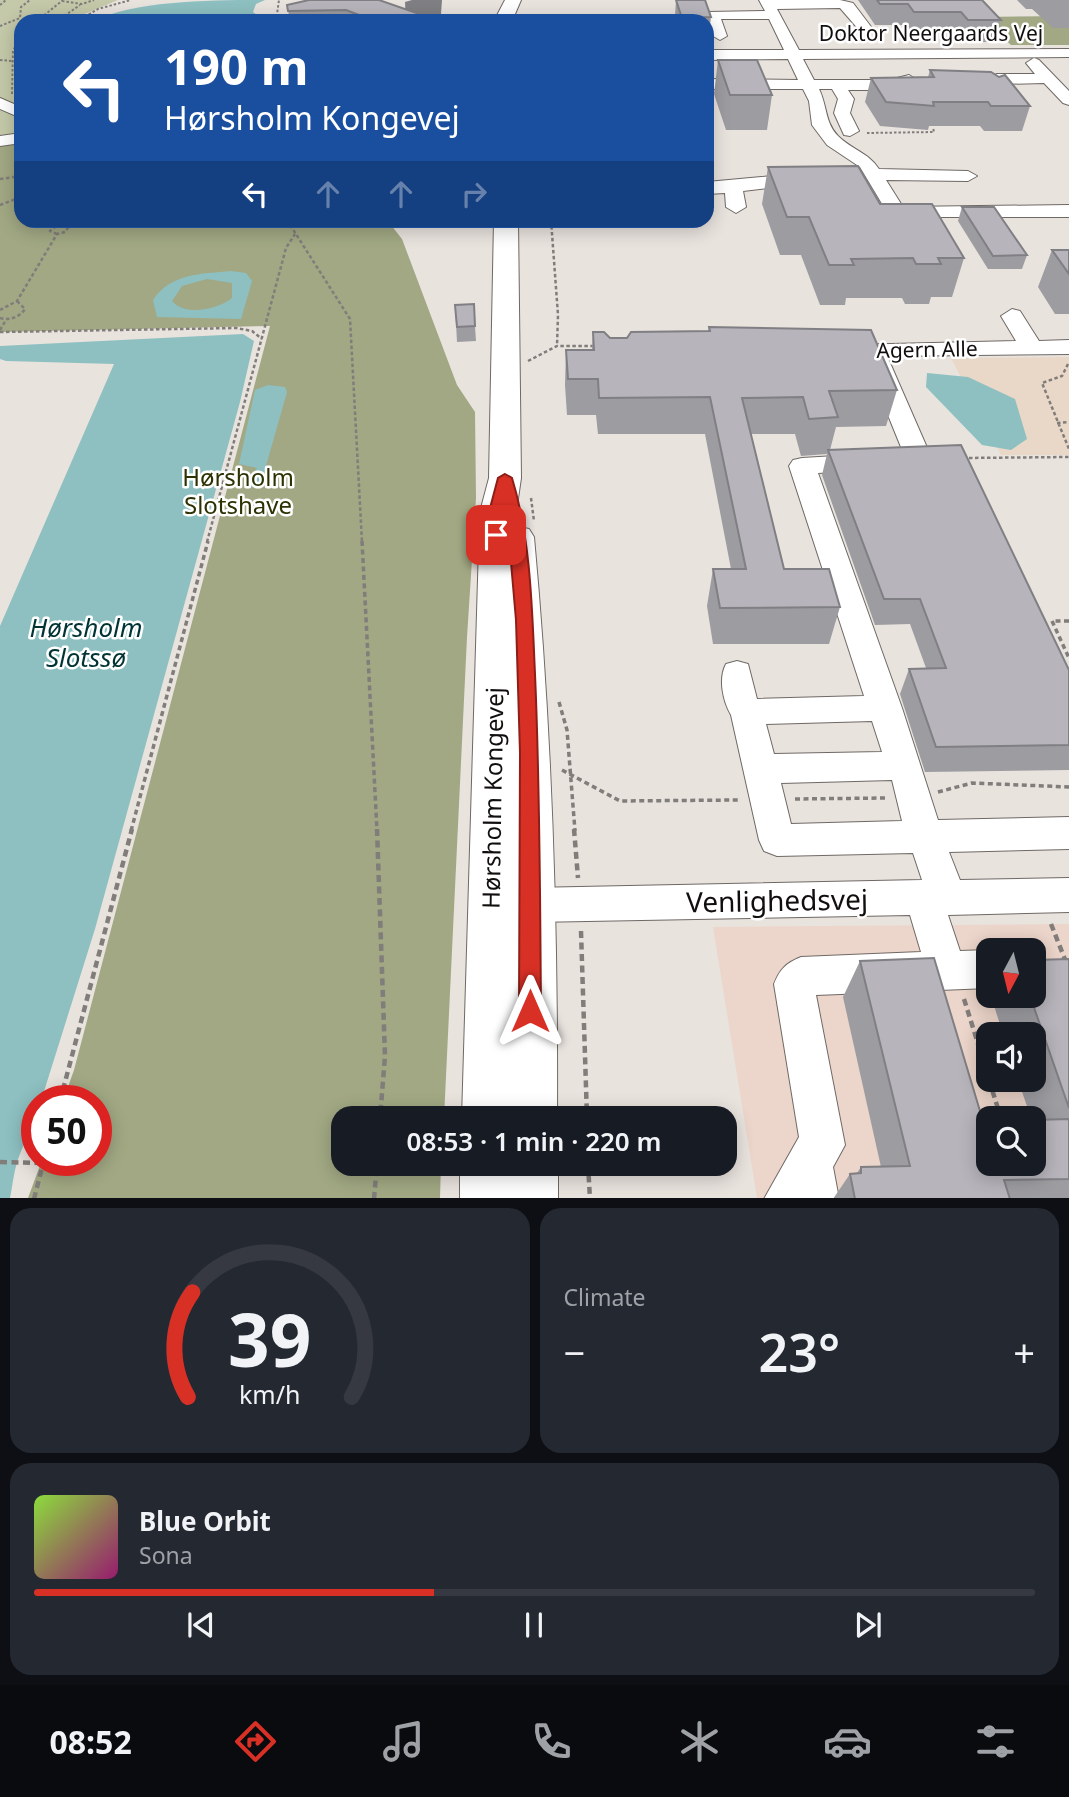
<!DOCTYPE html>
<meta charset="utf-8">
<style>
body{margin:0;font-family:"Noto Sans",sans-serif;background:#242831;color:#f1f3f6;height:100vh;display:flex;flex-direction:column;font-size:26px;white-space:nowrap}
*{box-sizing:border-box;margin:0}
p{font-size:23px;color:#9ea1a6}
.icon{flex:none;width:38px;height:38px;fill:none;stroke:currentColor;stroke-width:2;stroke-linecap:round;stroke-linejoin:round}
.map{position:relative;height:1198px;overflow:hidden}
.sheet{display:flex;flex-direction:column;gap:10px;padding:10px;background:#0d0f14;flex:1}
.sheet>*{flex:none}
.hud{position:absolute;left:14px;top:14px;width:700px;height:214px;border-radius:21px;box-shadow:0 4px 18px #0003;background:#1a4fa0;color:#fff;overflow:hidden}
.needle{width:46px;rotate:187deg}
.buttons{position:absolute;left:976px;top:938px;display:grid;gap:14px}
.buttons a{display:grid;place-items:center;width:70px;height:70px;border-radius:14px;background:#171b24;box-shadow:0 4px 18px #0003;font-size:35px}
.speed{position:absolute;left:21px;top:1085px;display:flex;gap:14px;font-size:35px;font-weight:700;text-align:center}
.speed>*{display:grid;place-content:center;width:91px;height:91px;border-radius:50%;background:#171b24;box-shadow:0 4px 18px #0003;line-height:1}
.speed .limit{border:10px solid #d22;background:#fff;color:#111}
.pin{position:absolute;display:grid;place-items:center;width:60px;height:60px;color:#fff;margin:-30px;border-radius:14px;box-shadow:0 4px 10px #0006}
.me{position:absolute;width:77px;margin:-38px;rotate:0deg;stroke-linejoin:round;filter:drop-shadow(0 0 5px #0008)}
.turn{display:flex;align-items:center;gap:24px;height:147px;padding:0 35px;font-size:32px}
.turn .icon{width:91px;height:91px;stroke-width:2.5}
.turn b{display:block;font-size:49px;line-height:60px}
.lanes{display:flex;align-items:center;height:66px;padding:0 35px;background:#0003;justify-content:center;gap:35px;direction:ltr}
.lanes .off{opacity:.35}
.big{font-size:52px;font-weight:600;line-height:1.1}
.sheet .tile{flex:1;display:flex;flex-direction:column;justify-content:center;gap:10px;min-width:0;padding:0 24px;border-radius:21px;background:#242831}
.sheet .dial{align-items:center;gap:0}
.dial svg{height:182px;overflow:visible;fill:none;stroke:#363941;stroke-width:7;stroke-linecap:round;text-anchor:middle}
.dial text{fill:#f1f3f6;stroke:none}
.song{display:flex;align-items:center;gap:21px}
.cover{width:84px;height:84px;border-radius:10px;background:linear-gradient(135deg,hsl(90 70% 55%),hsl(320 70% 35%))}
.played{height:7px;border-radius:4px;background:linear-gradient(90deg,#d93025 40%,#363941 40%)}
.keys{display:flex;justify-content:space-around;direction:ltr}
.heat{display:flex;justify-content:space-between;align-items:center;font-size:38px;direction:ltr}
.sheet .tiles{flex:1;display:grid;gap:10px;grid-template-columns:1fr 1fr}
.tile:last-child{grid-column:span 2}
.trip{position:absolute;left:331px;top:1106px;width:406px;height:70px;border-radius:21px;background:#171b24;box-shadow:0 4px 18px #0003;font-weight:600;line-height:70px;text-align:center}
.tabs{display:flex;height:112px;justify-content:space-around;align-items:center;background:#090b0e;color:#9ea1a6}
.tabs .icon{width:49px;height:49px}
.tabs .active{color:#d93025}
.tabs b{font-size:32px;color:#f1f3f6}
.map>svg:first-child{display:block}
.commercial{fill:#ecd5ca;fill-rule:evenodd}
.industrial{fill:#e9d7c7}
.green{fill:#c4c9a9}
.forest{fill:#a1a883}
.water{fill:#8ec0c1;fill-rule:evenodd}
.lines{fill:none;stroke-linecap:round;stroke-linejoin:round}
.minor-casing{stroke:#6f6965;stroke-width:2}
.major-casing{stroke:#6f6965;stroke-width:2}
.path-far3{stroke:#817d7a;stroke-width:2;stroke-dasharray:2.5 2;stroke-linecap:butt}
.path-far2{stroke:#817d7a;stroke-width:2.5;stroke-dasharray:3.5 2.5;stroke-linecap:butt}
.path-far1{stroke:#817d7a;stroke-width:3.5;stroke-dasharray:5 3.5;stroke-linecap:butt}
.path{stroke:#817d7a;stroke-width:4.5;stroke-dasharray:7 4.5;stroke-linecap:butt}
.minor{fill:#fff;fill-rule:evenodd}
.major{fill:#fff;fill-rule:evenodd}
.wall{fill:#9d9ca1}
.shaded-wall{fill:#807f83}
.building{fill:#b7b5bb;stroke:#807f83;stroke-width:2}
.route{fill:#d93025;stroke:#8d1f18;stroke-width:2}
.labels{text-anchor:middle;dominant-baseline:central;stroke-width:5;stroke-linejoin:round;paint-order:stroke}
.far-street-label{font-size:21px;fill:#110f0d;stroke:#fff}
.park-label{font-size:24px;fill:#2d3203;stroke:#fff}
.street-label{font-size:24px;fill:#110f0d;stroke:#fff}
.water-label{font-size:26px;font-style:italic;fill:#013335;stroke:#fff}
.near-street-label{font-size:28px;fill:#110f0d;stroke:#fff}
</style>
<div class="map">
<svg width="1069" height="1199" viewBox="0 0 1069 1199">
<rect width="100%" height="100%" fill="#e9e3de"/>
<!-- commercial -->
<path class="commercial" d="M1069 924V1198H757L713 927ZM989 950H1034V996H989ZM989 1034H1034V1080H989ZM989 1118H1034V1164H989Z"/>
<!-- industrial -->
<path class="industrial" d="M1069 357V455H1001L951 358Z"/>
<!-- green -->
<path class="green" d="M0 0H118L68 21H21V134L0 138Z"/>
<!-- forest -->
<path class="forest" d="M1069 16V45H1011L981 17Z
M21 140V220H387L402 239 457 385 475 412 476 498 467 637 444 1118H343V1164H441L440 1198H28L42 1160H96V1101H63L74 1070 270 326 0 332V143Z"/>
<!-- water -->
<path class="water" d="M265 0 256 4 253 12 257 15 250 21H95C133 0 218 0 265 0Z
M231 271 246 273 252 281 241 319 157 317 153 300C171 273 201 274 231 271ZM207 279 232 283V298C218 309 186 317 172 301L182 286Z
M243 334 254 341 240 402 95 929 41 1101H37C37 1122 27 1135 20 1154 14 1168 13 1184 10 1198H0V626L114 364 6 361 0 359V346Z
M927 373 968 377 1015 399 1027 439 1011 450 982 445 926 387Z
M268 385 285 387 287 392 264 473 257 486 249 488 245 484 257 468 239 464 255 390Z"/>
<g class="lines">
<defs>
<path id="minor" d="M759 0H840L853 3 872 28 860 31 840 8 777 9 799 50 1069 49V57L803 59 814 80H889L909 75 917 80 889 90H848L854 99 850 113 859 131 850 136 844 135 834 113 838 99 832 89H819C827 105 825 123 838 136 851 149 869 153 879 169L968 171 977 176 968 181 886 180 903 207 1069 205V217H890L860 167 827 145 812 125 809 101 803 89H707V79L798 80 788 59 707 60V50H784L769 19H721L727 36 720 40 713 36 706 15 708 12 765 11Z
M1034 58 1039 60 1069 91V105L1063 103 1044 83 1000 84 995 86 1001 93 993 98 987 96 978 84 997 74H1035L1026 63Z
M0 98 21 107V118L0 109Z
M21 133V143L0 146V136Z
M805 173 814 179 812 183 743 191 746 207 736 213 726 207 725 193 707 194V182Z
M1012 309 1020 311 1039 341 1069 340V354L887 356 932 459 928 465 919 467 818 473 902 708 938 820 1069 817V849L949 852 960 880 1069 878V912L948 915 960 951 989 950H990L989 988 816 995 845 1145 833 1167 839 1199H764L799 1137 774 984C780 969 786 963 801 957L921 952 910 915 533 922 515 930 501 924 496 912 501 900 530 888 922 880 913 853 777 856 764 851 759 840 731 715C723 701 718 679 726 664L737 661 748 664 757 699 864 696 789 466 793 460 802 458 903 452 866 361 869 357 848 355 844 350 848 345 1016 341 1001 316ZM872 721 882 752 774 754 766 724ZM892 780 902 821 791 824 781 783Z"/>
<path id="major" d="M505 0H521L512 21H494Z
M494 220H518L521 478 514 526 529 529 534 537C552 730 558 925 557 1118H462L480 512 489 478Z
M460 1164H558V1199H460Z"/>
</defs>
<!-- minor casing -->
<use href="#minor" class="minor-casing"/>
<!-- major casing -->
<use href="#major" class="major-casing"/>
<!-- path-far3 -->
<path class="path-far3" d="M62 1 82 4 94 0
M0 5 6 0
M37 21 63 0
M57 21 80 5
M77 21 98 9 131 0
M276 21 279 0
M0 26 20 18 21 7 30 0
M14 48 21 47
M0 60 13 61
M12 94 13 51 21 36
M867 133 934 132 933 128"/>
<!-- path-far2 -->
<path class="path-far2" d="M0 179 21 176
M0 205 21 197
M287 220 350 319 362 542
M551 220 558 315 557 346
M57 234 50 231 64 220
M0 310 17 301 57 234 65 232 70 225 62 224
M0 318C9 321 20 317 25 309L17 301
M0 330 6 320
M0 332 236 328 252 331 262 339
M528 361 557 346H594
M1068 364 1062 376 1042 383 1069 449
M1057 423 1069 422
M963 458 1069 457
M531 498 534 521
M207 542 286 248 295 234"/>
<!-- path-far1 -->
<path class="path-far1" d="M362 541 377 831
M1069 621H1052L1069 658
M559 702 567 730 575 831
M562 770 620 801 738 800
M938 792 972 783 1069 787
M795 799 885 798
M131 831 208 541"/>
<!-- path -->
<path class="path" d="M377 829 385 1056 380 1118
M574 829 578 878
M1051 924 1066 962
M581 931 587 1118
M964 999 989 1079
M989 1080 1001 1118
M60 1101 132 829
M0 1162 43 1163
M588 1164 590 1199
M34 1199 44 1160
M374 1199 377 1164"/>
<!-- minor -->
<use href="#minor" class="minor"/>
<!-- major -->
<use href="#major" class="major"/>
</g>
<!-- wall -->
<path class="wall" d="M676 0 711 17 709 33H707V21H676L675 16Z
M858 0H982L1001 20 995 42H963L955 33 909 34 903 25H875Z
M1017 0H1069V28H1053L1032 9H1026Z
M287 5 405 9 441 14 429 17 431 18 432 21H290Z
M718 60 772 95 767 130H726L714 94Z
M930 70 1030 106 1022 131H984L980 126H929L928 130 880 126 865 102 871 78 928 77Z
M768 167 880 204 964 258 952 297H931L929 304H905L902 298H846L845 305H820L801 255H780L762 204Z
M962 207 1027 255 1022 269H988L958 221Z
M438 220H464L438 222Z
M1052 250H1069V314H1055L1038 287Z
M455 305 475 326 476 341 457 342Z
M709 327 897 390 886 426 836 427 830 450 1069 670V770L925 772 900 694 909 669 926 668 910 624 875 625 822 475 827 454 801 456 795 434H751L784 569 840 607 829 644H713L707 606 713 569H731L705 434H598L596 415H567L565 385 566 350H592L593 332 610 338H627L708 331Z
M1069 959V1199H833L850 1174 857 1173 861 1167H881L843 997 860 961 983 1121 1034 1164V1118H1031L1018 1080H1034V1034H1003L991 996H1034Z"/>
<!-- shaded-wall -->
<path class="shaded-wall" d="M412 0H442L441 14 416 21H406L405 2Z"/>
<!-- building -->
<path class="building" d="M309 0H379L431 18 424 21H375L346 10 288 11 287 5Z
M676 0H705L711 17 682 18Z
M877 0H982L1001 20H968L961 12H914L908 4H880Z
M718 60H757L772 95H730Z
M930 70 991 72 999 77 1005 75 1030 106H991L988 102H933L934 106 886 102 871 78 934 77Z
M858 166 880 204H932L964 258H938L941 264H916L913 258 851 259 854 265H829L809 217H787L768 167Z
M962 207H994L1027 255 993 256Z
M1052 250H1069V274Z
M474 304 475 326 457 327 455 305Z
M709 327 871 330 897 390 829 391 838 417 809 419 803 397 742 398 784 569H829L840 607 720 608 713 569H746L710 397 599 398 598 379H568L566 350H594L593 332H604L610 338H627L631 332 710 331Z
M961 445 1069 670V745L936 747 909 669 946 668 920 599H884L828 450Z
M934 958 983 1121H989V1164H1034V1120L1069 1119V1179L1004 1180 1010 1199H855L850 1174 861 1173V1167L910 1166 860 961Z
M1069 959V1108L1030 996H1034V960Z"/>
<!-- route -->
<path class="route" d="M505 474 512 478C531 540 532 609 535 674 540 786 540 899 541 1011L538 1019 530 1022 523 1019 519 1011 520 753 516 620 506 505 504 535 496 540 489 535V512L498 478Z"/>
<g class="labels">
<!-- far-street labels -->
<g class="far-street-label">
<text x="931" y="33">Doktor Neergaards Vej</text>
<text transform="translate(927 349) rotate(-1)">Agern Alle</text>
</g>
<!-- park labels -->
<g class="park-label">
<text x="238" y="476">Hørsholm<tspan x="238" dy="28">Slotshave</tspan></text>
</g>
<!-- street labels -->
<g class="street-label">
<text transform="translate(492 798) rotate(-89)">Hørsholm Kongevej</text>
</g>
<!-- water labels -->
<g class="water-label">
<text x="86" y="627">Hørsholm<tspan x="86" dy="30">Slotssø</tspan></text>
</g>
<!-- near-street labels -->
<g class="near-street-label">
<text transform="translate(777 900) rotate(-1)">Venlighedsvej</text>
</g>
</g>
</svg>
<div class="buttons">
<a><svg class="needle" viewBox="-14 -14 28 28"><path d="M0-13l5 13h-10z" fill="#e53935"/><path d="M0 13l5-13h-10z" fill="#9ea1a6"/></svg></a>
<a><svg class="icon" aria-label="sound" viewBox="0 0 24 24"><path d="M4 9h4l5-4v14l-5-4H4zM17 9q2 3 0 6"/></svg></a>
<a><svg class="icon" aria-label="search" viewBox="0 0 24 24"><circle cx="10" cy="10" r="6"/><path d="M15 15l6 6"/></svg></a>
</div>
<div class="speed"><div class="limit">50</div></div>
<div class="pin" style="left:496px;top:535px;background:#d93025"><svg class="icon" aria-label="arrive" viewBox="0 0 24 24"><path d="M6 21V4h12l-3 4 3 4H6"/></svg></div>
<svg class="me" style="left:530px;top:1011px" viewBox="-20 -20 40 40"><path d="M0-17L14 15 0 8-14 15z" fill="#d93025" stroke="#fff" stroke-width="4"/></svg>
<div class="trip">08:53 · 1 min · 220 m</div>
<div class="hud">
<div class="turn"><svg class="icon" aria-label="left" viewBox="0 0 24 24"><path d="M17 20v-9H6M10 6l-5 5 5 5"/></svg><div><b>190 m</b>Hørsholm Kongevej</div></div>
<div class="lanes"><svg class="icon" aria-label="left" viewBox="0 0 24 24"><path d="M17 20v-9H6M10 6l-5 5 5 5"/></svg><svg class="icon off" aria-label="ahead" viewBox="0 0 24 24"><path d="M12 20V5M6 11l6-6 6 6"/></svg><svg class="icon off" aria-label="ahead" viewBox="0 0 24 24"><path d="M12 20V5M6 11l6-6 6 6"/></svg><svg class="icon off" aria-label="right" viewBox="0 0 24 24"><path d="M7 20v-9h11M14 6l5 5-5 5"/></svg></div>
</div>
</div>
<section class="sheet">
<div class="tiles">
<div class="tile dial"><svg viewBox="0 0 100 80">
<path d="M14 69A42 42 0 1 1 86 69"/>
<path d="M14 69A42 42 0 0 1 16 23" stroke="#d93025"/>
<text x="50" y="56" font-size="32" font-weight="700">39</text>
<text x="50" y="72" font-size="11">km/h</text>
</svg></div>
<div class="tile"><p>Climate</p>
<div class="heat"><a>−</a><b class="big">23°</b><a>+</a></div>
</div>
<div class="tile">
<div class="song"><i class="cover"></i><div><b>Blue Orbit</b><p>Sona</p></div></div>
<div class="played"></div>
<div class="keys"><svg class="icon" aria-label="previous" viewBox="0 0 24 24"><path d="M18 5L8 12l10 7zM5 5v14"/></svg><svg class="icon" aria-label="pause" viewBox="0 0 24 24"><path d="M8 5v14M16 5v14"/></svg><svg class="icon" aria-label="next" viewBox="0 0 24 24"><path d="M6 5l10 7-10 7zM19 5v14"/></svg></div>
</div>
</div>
</section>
<nav class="tabs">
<b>08:52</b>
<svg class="icon active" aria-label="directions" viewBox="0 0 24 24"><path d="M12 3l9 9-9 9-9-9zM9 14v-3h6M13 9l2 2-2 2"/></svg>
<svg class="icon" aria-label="music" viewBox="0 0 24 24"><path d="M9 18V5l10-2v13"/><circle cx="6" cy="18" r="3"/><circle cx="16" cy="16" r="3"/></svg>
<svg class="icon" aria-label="phone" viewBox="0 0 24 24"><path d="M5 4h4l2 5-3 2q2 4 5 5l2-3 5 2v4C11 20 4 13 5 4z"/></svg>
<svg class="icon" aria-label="climate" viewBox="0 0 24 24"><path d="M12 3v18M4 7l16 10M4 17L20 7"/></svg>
<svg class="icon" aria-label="car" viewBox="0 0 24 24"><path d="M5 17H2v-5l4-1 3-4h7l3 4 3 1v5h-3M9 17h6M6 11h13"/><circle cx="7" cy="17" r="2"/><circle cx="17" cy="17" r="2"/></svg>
<svg class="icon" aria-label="filters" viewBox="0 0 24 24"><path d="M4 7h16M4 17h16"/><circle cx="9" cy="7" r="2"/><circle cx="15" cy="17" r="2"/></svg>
</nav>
